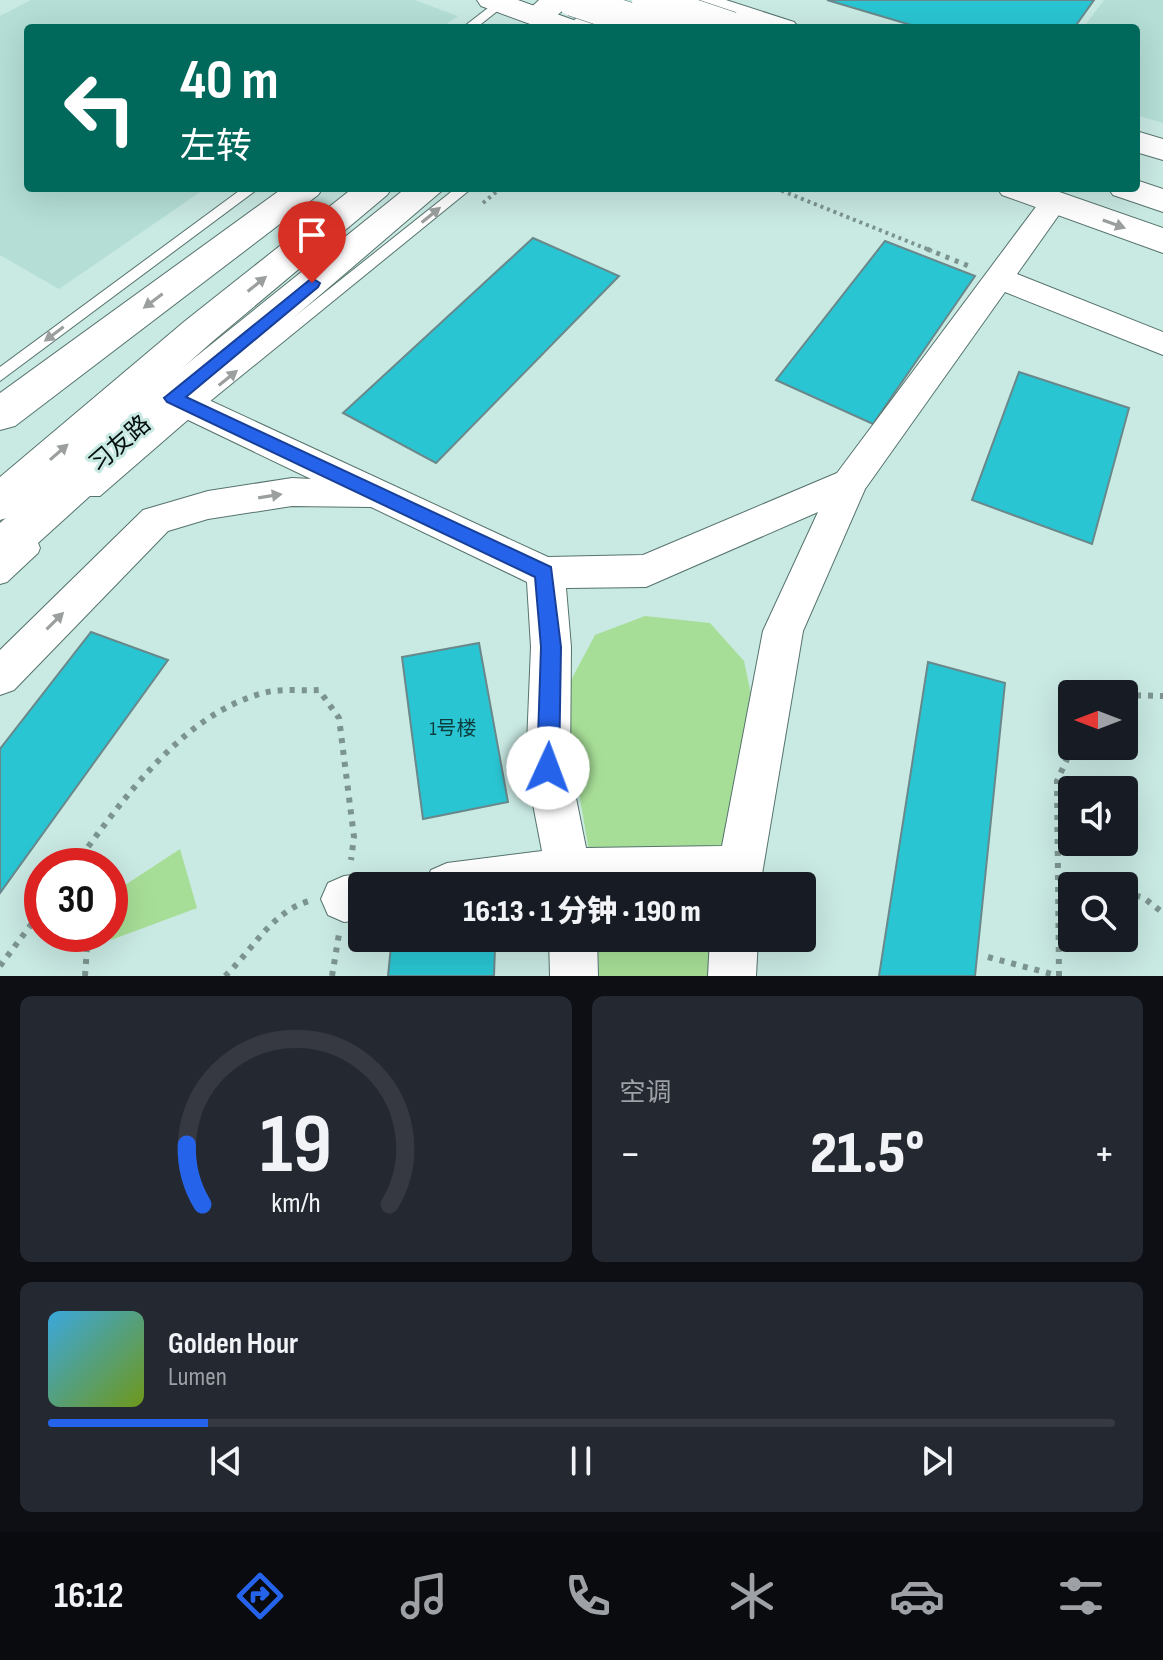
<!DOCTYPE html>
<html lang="zh">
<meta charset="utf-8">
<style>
body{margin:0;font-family:"Sofia Sans Condensed","Noto Sans SC",sans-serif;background:#242831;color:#f1f3f6;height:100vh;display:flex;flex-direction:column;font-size:30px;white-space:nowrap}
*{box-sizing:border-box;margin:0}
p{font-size:26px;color:#9ea1a6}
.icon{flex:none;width:44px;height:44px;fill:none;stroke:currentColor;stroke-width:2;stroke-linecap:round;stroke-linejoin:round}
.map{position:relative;height:976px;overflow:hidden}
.sheet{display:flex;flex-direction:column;gap:20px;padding:20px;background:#0d0f14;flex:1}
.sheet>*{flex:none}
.hud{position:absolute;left:24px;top:24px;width:1116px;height:168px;border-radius:8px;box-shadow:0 8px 32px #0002;background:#00695c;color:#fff;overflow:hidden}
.needle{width:52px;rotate:270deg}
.buttons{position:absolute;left:1058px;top:680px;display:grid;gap:16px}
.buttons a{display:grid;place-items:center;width:80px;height:80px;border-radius:8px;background:#171b24;box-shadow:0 8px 32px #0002;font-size:40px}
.speed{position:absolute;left:24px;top:848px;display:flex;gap:16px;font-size:40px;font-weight:700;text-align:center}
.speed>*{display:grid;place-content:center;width:104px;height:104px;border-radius:50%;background:#171b24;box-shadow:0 8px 32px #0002;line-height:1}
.speed .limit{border:12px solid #d22;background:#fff;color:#111}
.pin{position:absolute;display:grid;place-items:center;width:68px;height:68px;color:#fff;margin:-82px -34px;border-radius:50% 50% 50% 0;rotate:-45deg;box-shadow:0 0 8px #0007}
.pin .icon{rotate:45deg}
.me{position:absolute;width:88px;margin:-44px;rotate:2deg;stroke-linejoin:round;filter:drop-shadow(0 0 6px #0008)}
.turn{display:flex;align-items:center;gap:28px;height:168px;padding:0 24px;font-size:36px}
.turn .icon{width:104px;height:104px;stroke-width:2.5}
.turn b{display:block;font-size:56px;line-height:68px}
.big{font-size:60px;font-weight:800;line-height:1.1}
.sheet .card{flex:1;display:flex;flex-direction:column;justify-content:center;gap:12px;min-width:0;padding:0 28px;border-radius:12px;background:#242831}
.sheet .dial{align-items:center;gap:0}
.dial svg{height:208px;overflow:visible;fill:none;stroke:#363941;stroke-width:7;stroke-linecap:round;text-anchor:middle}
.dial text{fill:#f1f3f6;stroke:none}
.song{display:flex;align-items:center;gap:24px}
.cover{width:96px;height:96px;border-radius:12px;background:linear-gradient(135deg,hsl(200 70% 55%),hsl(80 70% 35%))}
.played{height:8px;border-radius:4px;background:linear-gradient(90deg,#2563eb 15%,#363941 15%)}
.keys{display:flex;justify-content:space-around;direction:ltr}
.heat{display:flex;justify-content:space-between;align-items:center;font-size:44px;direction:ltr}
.sheet .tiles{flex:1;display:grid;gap:20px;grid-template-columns:1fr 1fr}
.card:last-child{grid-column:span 2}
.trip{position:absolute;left:348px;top:872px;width:468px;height:80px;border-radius:8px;background:#171b24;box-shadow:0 8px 32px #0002;font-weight:800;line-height:80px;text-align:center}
.tabs{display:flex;height:128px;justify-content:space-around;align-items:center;background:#090b0e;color:#9ea1a6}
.tabs .icon{width:56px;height:56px}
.tabs .on{color:#2563eb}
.tabs b{font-size:36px;color:#f1f3f6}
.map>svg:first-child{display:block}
.built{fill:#b4ded6}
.green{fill:#a7de97}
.building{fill:#29c5d2;stroke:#69888b;stroke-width:2}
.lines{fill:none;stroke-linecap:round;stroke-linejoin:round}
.service-casing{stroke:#56736d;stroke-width:2}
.minor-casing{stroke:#56736d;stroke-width:2}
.primary-casing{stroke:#56736d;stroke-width:2}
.trunk-casing{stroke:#56736d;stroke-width:2}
.path-far2{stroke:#7c948f;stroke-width:4;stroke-dasharray:3 4;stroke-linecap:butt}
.path-far1{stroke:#7c948f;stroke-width:5;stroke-dasharray:4 6;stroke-linecap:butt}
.path{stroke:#7c948f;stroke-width:6;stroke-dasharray:5 7;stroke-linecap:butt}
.service{fill:#fff;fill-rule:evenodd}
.minor{fill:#fff;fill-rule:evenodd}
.primary{fill:#fff;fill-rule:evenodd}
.trunk{fill:#fff;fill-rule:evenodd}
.trunk-bridge-casing{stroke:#56736d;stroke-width:33;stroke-linecap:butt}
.trunk-bridge{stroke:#fff;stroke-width:32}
.oneway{fill:#9b9f9e}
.route{fill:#2563eb;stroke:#184099;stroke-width:2}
.labels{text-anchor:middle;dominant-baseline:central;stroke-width:6;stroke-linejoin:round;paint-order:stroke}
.number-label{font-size:20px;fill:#0d3c3e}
.street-label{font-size:24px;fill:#040e0c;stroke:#c9e9e3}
</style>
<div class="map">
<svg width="1163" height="976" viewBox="0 0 1163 976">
<rect width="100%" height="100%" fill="#c9e9e3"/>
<!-- built -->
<path class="built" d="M31 0H414L458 16 441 28H28V188H206L59 289 0 255V16Z
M1104 0H1163V123L1136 115V28H1083Z"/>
<!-- green -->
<path class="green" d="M645 616 710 623 744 661 751 694 765 708 781 744 777 786 718 868 595 886 571 746 569 684 595 635Z
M180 849 197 908 111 940 113 893Z
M598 938H714L712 976H599Z"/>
<!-- building -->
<path class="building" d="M827 0H1094L1074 28H921Z
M533 238 619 276 436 463 343 413Z
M885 241 975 276 873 424 776 380Z
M1019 372 1129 408 1092 544 972 500Z
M91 632 168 660 0 893V749Z
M479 643 508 802 423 819 402 657Z
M928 662 1005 683 975 976H879Z
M391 946 495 947 494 976H388Z"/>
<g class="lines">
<defs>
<path id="service" d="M503 0 507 3 505 5 476 28H462L497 1Z
M243 188H259L0 381V367Z
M456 188H472L198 411 100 496H88L85 491 88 486 186 403Z
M31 540 38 543 40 548 38 553 7 582 0 584V564L24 543Z"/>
<path id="minor" d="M1054 193 1064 196 1068 202 1017 274 1163 332V355L1005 292 865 489 803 631 760 886H424L431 870 447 863 542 851 526 768 531 647 527 582 371 507 292 506 208 519 168 531 14 690 0 695V650L143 510 208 491 292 478 311 479 161 407 156 398 161 389 173 386 185 389 548 557 643 555 837 473 1044 196ZM818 512 763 631 722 846 586 848 570 768 571 647 566 588 646 587Z
M362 874 378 881 381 886H362V920L344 922 328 915 321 899 328 883 344 876Z
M549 938H597L598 976H550Z
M710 938H758L756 976H708Z"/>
<path id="primary" d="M477 0H518L579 22 584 28H541L481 6Z
M683 0H726L794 22 799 28H754L687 6Z
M1136 131 1163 139V160L1136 152Z
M283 188H323L318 195 15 426 0 430V393Z
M406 188H445L167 426 16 563 0 569V523L137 404Z
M997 188H1048L1163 228V253L1002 195Z"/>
<path id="trunk" d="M539 0H571C561 15 545 27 527 22L522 16Z
M585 0H613L607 18 599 28H567L579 15Z
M1136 180 1163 189V212L1113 195 1108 188H1136Z
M353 188H392L387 195 213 341 16 515 0 520V477L185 321Z"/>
</defs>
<!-- service casing -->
<use href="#service" class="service-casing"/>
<!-- minor casing -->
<use href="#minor" class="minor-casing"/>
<!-- primary casing -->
<use href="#primary" class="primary-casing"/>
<!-- trunk casing -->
<use href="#trunk" class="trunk-casing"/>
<!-- path-far2 -->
<path class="path-far2" d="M775 188 932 251
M483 203 501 188"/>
<!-- path-far1 -->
<path class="path-far1" d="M927 249 971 267"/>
<!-- path -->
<path class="path" d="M1124 695 1163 696
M74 866C122 801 181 715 263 693 281 688 301 691 319 690L339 718 354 837 351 860
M1058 878 1102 886
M1124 892 1144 898 1163 913
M988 957 1059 976
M0 966 42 910
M85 976 88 934
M225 976C252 951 271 912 309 901
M332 976 339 934
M1059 976 1057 781 1073 746"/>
<!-- service -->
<use href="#service" class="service"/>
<!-- minor -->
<use href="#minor" class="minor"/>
<!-- primary -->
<use href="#primary" class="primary"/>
<!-- trunk -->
<use href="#trunk" class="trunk"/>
<defs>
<path id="trunk-bridge" d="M573 0 657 28
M648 0 731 28"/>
</defs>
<!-- trunk-bridge casing -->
<use href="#trunk-bridge" class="trunk-bridge-casing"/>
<!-- trunk-bridge -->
<use href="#trunk-bridge" class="trunk-bridge"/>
</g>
<!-- one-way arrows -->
<defs><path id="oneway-solid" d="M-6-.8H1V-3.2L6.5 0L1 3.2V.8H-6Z" transform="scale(2)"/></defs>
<g class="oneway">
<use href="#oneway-solid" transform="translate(431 215) rotate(-39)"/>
<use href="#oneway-solid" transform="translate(1114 224) rotate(20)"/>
<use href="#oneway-solid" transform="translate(257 284) rotate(-39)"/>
<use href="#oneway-solid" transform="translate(153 301) rotate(143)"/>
<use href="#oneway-solid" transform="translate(54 334) rotate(143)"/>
<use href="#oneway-solid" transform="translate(228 378) rotate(-39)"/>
<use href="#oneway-solid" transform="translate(59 452) rotate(-41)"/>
<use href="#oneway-solid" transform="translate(270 496) rotate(-9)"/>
<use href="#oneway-solid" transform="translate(55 621) rotate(-45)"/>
</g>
<!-- route -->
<path class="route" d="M312 278 320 283 318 287 186 397 551 567 561 647 559 768 556 776 548 779 540 776 537 768 541 647 535 577 167 402 164 398Z"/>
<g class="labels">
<!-- number labels -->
<g class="number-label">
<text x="453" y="729">1号楼</text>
</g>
<!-- street labels -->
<g class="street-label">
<text transform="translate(120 444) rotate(-41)">习友路</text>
</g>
</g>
</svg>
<div class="buttons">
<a><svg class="needle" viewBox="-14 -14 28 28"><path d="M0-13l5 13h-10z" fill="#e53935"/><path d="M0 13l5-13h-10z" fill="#9ea1a6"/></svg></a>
<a><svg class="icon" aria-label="sound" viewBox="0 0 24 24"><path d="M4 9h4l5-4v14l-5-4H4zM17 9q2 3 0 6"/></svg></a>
<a><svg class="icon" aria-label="search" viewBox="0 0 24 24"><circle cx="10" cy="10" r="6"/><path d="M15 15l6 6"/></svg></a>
</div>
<div class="speed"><div class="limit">30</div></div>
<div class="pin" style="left:312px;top:283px;background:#d93025"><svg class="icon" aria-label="arrive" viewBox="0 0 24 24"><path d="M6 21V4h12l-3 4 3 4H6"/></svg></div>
<svg class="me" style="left:548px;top:768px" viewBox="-20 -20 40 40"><circle r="19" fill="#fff"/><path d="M0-13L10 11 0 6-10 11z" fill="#2563eb"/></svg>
<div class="trip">16:13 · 1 分钟 · 190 m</div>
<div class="hud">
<div class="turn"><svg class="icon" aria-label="left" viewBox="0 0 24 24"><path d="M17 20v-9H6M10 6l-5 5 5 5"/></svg><div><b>40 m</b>左转</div></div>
</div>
</div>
<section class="sheet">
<div class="tiles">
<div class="card dial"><svg viewBox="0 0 100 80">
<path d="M14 69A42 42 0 1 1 86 69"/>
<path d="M14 69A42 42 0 0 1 8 46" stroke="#2563eb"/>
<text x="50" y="56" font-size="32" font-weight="700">19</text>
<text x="50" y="72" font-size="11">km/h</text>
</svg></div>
<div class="card"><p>空调</p>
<div class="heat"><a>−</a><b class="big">21.5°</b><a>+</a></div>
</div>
<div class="card">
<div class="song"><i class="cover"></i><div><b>Golden Hour</b><p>Lumen</p></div></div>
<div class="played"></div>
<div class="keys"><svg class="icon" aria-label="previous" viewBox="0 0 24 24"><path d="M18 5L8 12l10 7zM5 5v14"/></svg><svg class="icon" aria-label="pause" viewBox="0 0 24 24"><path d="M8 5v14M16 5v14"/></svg><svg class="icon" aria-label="next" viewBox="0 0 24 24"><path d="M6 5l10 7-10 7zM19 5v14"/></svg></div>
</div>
</div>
</section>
<nav class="tabs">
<b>16:12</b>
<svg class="icon on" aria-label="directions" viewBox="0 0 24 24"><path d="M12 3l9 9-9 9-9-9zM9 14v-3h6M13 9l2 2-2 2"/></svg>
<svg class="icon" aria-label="music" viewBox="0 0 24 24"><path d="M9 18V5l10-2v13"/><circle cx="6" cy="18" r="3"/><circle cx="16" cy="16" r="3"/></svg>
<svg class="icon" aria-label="phone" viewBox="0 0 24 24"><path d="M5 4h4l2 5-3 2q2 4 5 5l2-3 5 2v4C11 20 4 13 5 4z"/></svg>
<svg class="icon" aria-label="climate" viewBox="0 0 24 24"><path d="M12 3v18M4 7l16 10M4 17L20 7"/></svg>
<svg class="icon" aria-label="car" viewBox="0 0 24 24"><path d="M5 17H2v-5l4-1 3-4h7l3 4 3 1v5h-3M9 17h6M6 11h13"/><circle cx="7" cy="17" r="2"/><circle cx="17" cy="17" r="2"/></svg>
<svg class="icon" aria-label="filters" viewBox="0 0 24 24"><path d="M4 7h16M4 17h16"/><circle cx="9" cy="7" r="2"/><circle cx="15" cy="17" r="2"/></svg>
</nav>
